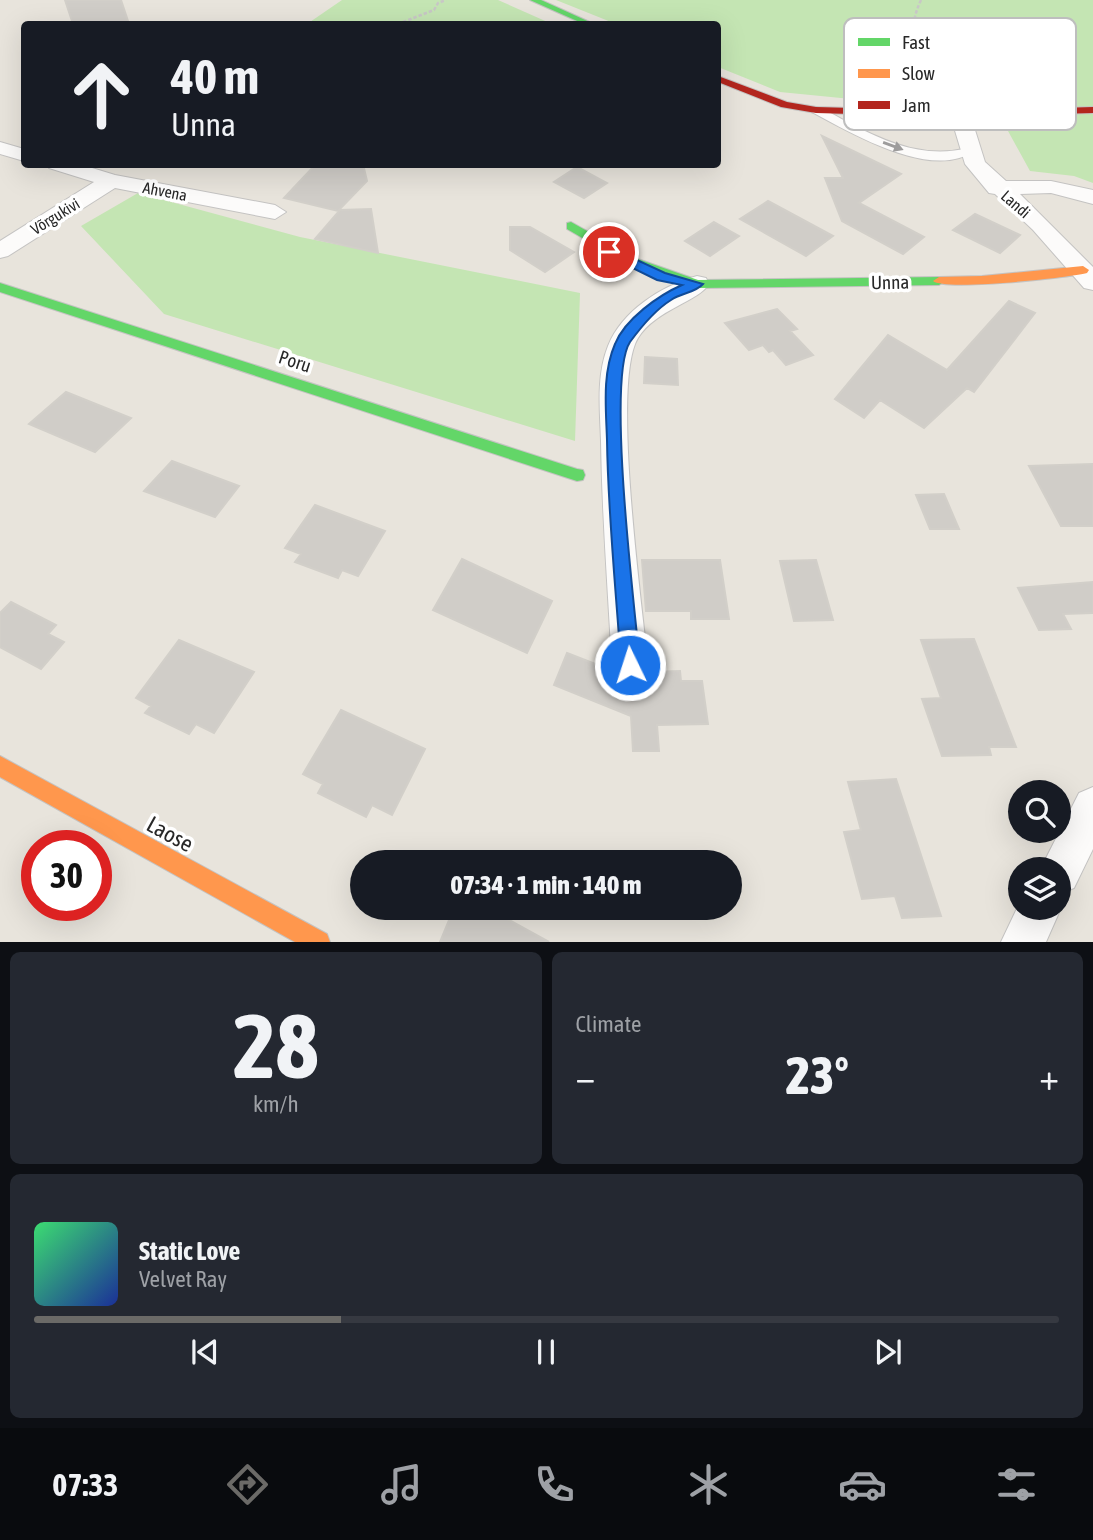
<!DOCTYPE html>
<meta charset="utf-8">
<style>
body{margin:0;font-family:"Asap Condensed",sans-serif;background:#242831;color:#f1f3f6;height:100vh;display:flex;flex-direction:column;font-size:26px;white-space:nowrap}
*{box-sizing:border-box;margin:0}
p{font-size:23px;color:#9ea1a6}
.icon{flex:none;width:38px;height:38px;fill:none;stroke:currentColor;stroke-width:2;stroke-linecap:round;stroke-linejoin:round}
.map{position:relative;height:942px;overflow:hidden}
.sheet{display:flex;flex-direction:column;gap:10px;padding:10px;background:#0d0f14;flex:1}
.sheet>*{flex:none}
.top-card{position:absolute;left:21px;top:21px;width:700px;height:147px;border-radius:7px;box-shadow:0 7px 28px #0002;background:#171b24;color:#f1f3f6;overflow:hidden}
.buttons{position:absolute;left:1008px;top:780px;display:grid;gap:14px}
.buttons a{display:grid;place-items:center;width:63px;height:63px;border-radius:50%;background:#171b24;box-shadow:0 7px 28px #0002;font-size:35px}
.speed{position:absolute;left:21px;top:830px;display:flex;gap:14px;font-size:35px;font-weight:700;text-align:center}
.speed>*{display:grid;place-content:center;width:91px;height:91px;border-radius:50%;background:#171b24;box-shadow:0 7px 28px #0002;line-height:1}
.speed .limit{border:10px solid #d22;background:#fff;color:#111}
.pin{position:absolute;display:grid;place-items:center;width:60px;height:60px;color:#fff;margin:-30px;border:4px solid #fff;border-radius:50%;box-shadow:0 2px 7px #0007}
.me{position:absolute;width:77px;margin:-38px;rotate:356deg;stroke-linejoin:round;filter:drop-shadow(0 0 5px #0008)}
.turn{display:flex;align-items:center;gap:24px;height:147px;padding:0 35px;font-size:32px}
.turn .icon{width:91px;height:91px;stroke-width:2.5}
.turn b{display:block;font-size:49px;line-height:60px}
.big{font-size:52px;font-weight:800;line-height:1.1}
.sheet .card{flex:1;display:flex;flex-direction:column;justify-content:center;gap:10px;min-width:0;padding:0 24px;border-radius:10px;background:#242831}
.sheet .dial{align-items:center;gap:0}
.dial b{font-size:91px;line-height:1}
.song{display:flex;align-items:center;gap:21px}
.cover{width:84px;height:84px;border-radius:10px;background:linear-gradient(135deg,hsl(140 70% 55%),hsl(230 70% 35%))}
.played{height:7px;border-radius:4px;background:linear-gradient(90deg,#6b6a67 30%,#363941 30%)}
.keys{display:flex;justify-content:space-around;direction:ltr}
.heat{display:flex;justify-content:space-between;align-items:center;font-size:38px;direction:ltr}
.sheet .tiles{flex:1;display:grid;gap:10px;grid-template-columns:1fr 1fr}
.card:last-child{grid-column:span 2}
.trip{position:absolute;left:350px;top:850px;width:392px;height:70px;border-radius:35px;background:#171b24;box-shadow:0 7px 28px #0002;font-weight:800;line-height:70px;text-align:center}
.tab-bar{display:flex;height:112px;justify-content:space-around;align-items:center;background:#090b0e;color:#9ea1a6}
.tab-bar .icon{width:49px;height:49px}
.tab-bar .current{color:#6b6a67}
.tab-bar b{font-size:32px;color:#f1f3f6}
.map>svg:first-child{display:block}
.green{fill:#c4e5b3}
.building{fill:#d0cdc8;stroke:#d2cfc9;stroke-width:2}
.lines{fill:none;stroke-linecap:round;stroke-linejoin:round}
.lane-casing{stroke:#c4c3c2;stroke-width:2}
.street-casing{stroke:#c4c3c2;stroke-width:2}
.fast-casing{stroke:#c4c3c2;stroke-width:2}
.slow-casing{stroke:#c4c3c2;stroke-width:2}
.jam-casing{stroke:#c4c3c2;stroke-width:2}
.path{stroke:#c8c7c6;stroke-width:2.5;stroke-dasharray:3.5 2;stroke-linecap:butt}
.lane{fill:#fcfbfa;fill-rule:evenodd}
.street{fill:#fcfbfa;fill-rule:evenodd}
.fast{fill:#63d668;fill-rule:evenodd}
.slow{fill:#ff974d;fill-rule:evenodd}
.jam{fill:#b3261e;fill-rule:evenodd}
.oneway{fill:#9d9c9c}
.route{fill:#1a73e8;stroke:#114b97;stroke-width:2}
.labels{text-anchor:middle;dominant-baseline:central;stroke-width:7;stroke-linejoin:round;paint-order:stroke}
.far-street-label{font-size:16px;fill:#282828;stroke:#fff}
.street-label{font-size:19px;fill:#282828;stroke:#fff}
.near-street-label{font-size:23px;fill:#282828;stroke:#fff}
.key{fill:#fff;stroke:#bebebe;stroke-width:2}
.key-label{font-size:19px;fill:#282828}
</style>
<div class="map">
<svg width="1093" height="942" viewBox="0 0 1093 942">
<rect width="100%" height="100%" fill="#e8e4dc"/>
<!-- green -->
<path class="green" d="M342 0H498L552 24H307Z
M556 0H1093V183L1074 176 1030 171 1008 131 984 102 902 104 780 92 718 67V24H616Z
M138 193 300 237 580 293 575 441 164 314 81 226Z"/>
<!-- building -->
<path class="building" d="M65 0H121L129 24H73Z
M822 136 901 174 859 203 924 237 903 254 842 221 825 178H843Z
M316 164H363L367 181 338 211 284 198Z
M577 167 607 183 584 198 554 182Z
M768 201 833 236 806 256 740 219Z
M371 209 378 253 315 239 340 210Z
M975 214 1020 235 1000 253 953 230Z
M714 222 739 236 710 256 685 241Z
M510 227H530L574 252 545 272 510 250Z
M1009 301 1035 313 974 392 967 388 924 428 880 400 864 418 835 399 888 335 947 370Z
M777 309 797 329 790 331 813 355 786 365 773 350 769 352 763 345 749 350 725 323Z
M645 357 677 359 678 385 644 383Z
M66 392 131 418 95 452 29 424Z
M172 461 239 486 215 517 144 491Z
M1093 464V526H1061L1029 466Z
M944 494 959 529H930L916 495Z
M315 505 385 531 358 576 342 570 338 578 295 562 301 554 285 548Z
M462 559 552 601 527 653 433 610Z
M642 560H720L729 619H691V611H646Z
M816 560 833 620 794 621 780 561Z
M1093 582V613L1063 614 1071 629 1039 630 1018 588Z
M11 602 56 625 48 634 64 642 41 669 0 647V613Z
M974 639 1016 747H989L991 755 942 756 922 699 941 698 921 640Z
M179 640 254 672 214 733 196 724 189 734 145 713 151 706 136 698Z
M567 653 611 670 616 679 629 684 640 681 649 685V672L680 671 681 681H702L708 724 657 725 659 751H633L631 716 554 685Z
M341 710 425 749 392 815 372 805 366 817 318 793 323 784 303 774Z
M896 779 941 916 902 918 895 896 862 899 844 832 861 830 848 782Z
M454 908H515L509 920 549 942H440Z"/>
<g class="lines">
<defs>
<path id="lane" d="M816 107C830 111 842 120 855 126 892 145 927 158 969 148L974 151C932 181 851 133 812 112L811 110Z"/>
<path id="street" d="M960 108 970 114 985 162 1006 181H1051L1093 190V204L1051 193 1020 194 1093 267V290L1084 288 1033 230 995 194 989 193 965 164 950 114Z
M0 142 24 149V161L0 154Z
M46 164H79L115 175 275 205 286 212 275 219 115 188 8 256 0 258V241L94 182 49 168Z
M697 276 706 278 709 284C699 301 655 310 638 338 611 382 642 604 648 665L643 677 630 682 617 677 612 665C608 590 602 516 601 441 600 410 596 376 608 346 622 311 661 286 697 276Z
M1093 787V849L1074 888 1059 894V870H1040L1079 793Z
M1020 902V908H1059V902L1061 908 1046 942H1001Z"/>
<path id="fast" d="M530 0H541L594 24H584Z
M571 222 635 258 698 280 939 277 945 281 939 285 697 288 627 264 567 229V223Z
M0 283 577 469 583 470 585 475 583 480 577 481 0 292Z"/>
<path id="slow" d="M1083 266 1089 270 1087 273C1067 278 944 291 933 281L939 277 982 276Z
M0 756 327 934 330 942H295L0 777Z"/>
<path id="jam" d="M718 76 787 102 816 107 960 111 1093 107V113L960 117 816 113 781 107 718 82Z"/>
</defs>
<!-- lane casing -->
<use href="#lane" class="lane-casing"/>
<!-- street casing -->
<use href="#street" class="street-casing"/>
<!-- fast casing -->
<use href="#fast" class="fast-casing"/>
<!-- slow casing -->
<use href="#slow" class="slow-casing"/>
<!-- jam casing -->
<use href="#jam" class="jam-casing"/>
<!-- path -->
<path class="path" d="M921 0C909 26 913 37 929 59L921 65 930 78 926 90
M398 24 434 10 438 3 446 0"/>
<!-- lane -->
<use href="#lane" class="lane"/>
<!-- street -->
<use href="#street" class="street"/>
<!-- fast -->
<use href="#fast" class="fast"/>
<!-- slow -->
<use href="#slow" class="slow"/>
<!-- jam -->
<use href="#jam" class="jam"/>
</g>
<!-- one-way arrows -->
<defs><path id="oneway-solid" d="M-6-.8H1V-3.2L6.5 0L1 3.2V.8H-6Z" transform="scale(1.75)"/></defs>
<use class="oneway" href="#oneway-solid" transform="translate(893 146) rotate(20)"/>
<!-- route -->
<path class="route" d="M604 249H613L665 273 703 284C695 293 681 293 671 300 655 310 641 327 630 342 606 378 635 610 640 665L637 671 630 674 624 671 621 665C616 590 608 515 607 440 606 408 602 374 615 344 625 319 659 295 682 285L657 280 604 254Z"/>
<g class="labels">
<!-- far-street labels -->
<g class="far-street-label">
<text transform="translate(165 191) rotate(11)">Ahvena</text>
<text transform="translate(1016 204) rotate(41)">Landi</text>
<text transform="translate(55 216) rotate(-32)">Võrgukivi</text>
</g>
<!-- street labels -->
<g class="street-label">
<text transform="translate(890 282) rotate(-1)">Unna</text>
<text transform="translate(295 361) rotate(18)">Poru</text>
</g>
<!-- near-street labels -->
<g class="near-street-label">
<text transform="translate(170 834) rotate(29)">Laose</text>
</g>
</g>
<!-- legend -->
<rect x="844" y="18" width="232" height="112" rx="10" class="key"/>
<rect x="858" y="38" width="32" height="8" fill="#63d668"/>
<rect x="858" y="69" width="32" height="9" fill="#ff974d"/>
<rect x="858" y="101" width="32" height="8" fill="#b3261e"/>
<g class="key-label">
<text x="902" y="49">Fast</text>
<text x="902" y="80">Slow</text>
<text x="902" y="112">Jam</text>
</g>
</svg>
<div class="buttons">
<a><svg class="icon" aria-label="search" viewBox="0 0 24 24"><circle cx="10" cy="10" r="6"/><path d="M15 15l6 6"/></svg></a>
<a><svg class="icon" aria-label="layers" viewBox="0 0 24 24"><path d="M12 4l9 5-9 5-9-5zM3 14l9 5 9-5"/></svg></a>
</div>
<div class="speed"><div class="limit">30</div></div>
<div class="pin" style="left:609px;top:252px;background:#d93025"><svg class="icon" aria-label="arrive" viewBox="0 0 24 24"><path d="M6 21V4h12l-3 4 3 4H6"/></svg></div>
<svg class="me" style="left:630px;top:665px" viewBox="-20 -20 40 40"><circle r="17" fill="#1a73e8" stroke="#fff" stroke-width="3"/><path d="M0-11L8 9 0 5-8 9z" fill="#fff"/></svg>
<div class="trip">07:34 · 1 min · 140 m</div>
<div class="top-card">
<div class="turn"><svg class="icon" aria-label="ahead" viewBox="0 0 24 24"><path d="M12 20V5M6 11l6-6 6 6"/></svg><div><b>40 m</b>Unna</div></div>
</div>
</div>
<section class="sheet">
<div class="tiles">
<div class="card dial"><b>28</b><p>km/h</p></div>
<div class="card"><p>Climate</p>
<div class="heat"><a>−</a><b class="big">23°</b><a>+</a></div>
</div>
<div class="card">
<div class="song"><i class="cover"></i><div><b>Static Love</b><p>Velvet Ray</p></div></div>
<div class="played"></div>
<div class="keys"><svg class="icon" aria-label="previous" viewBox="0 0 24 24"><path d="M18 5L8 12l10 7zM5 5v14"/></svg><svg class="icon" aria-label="pause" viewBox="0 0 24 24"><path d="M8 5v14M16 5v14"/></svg><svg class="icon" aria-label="next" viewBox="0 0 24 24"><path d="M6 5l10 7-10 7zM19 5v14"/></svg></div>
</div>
</div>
</section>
<nav class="tab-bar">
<b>07:33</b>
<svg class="icon current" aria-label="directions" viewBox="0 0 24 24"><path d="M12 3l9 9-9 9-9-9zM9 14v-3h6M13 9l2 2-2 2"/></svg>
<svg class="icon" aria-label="music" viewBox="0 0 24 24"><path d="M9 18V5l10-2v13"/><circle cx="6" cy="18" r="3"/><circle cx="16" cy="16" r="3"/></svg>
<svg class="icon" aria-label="phone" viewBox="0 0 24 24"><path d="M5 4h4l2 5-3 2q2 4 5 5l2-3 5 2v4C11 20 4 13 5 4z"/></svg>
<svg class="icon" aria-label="climate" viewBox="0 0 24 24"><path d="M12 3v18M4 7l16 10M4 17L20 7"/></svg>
<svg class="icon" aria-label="car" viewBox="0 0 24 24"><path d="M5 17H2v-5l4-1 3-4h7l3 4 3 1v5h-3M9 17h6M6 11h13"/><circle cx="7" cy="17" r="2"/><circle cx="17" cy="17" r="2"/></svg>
<svg class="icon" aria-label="filters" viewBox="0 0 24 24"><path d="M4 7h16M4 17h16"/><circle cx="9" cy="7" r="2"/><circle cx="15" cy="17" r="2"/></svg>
</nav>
